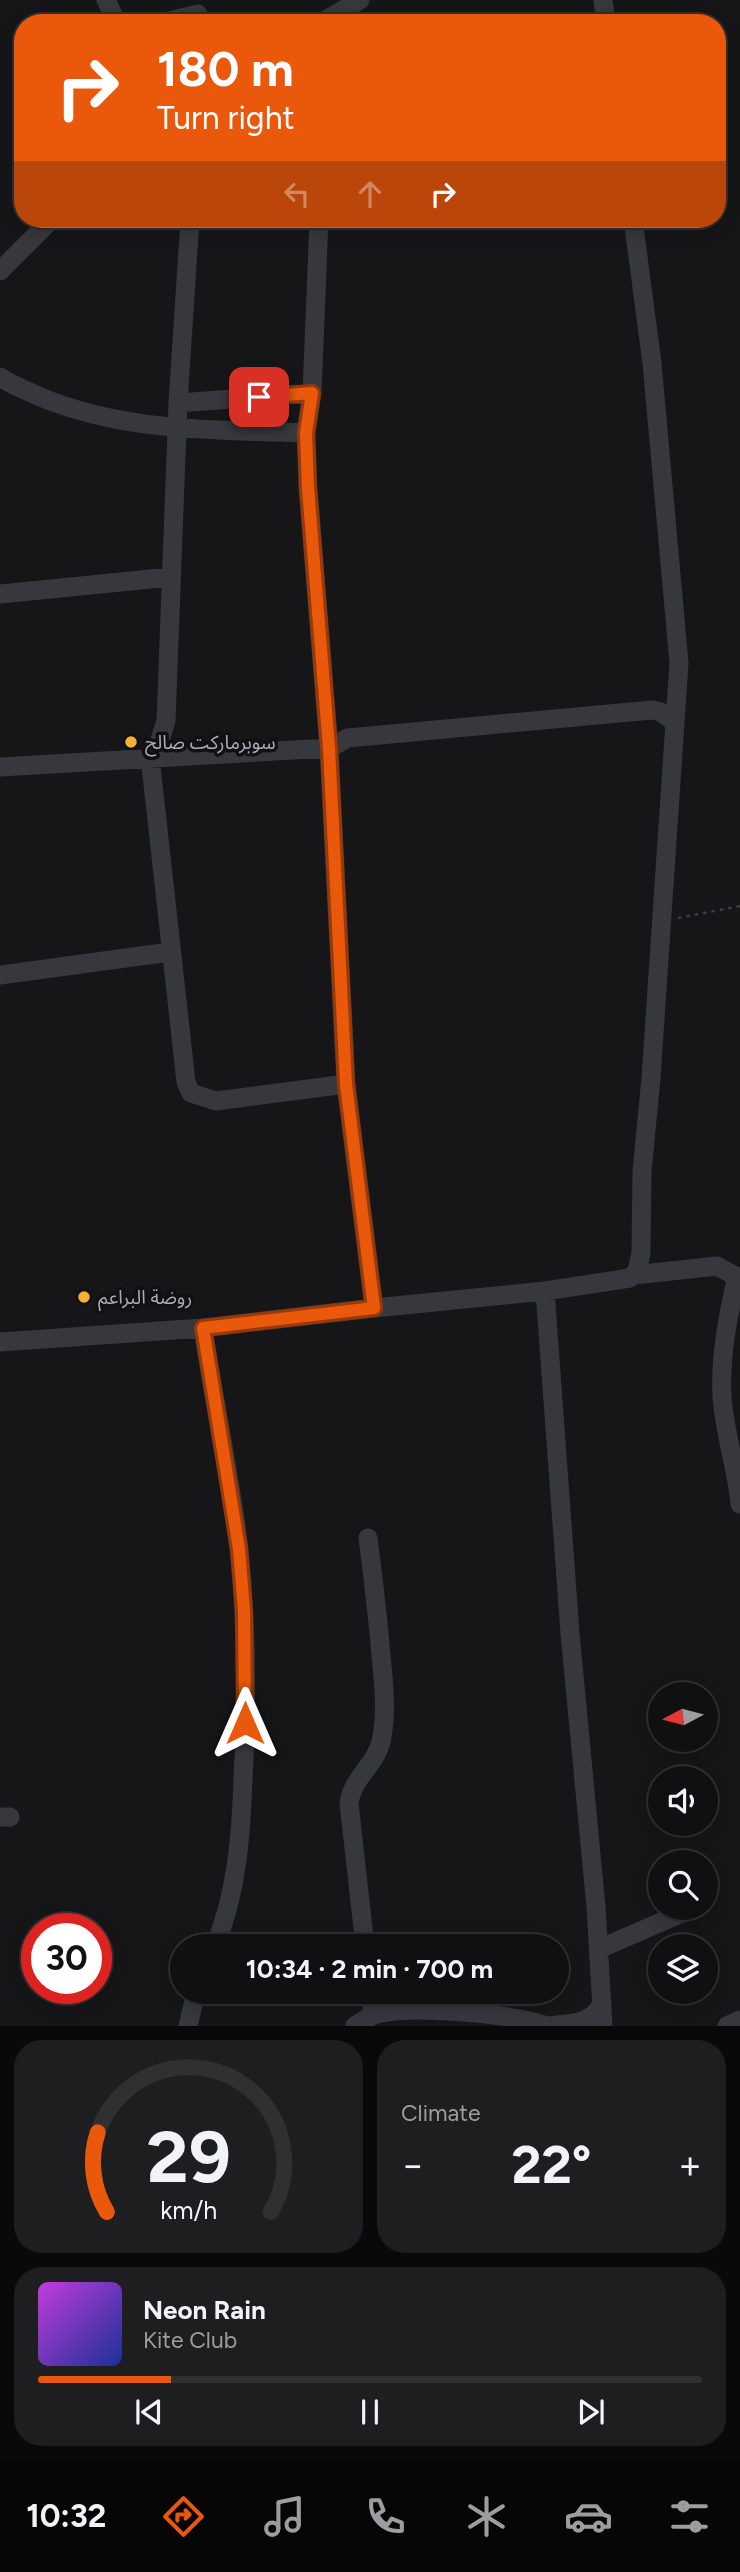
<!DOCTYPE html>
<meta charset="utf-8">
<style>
body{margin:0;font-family:Figtree,"Noto Sans Arabic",sans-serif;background:#1e1e20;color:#f1f3f6;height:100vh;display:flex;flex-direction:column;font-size:26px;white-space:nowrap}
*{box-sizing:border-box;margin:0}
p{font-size:23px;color:#9c9d9f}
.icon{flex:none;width:38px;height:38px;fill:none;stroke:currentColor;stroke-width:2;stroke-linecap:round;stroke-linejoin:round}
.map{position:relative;height:2026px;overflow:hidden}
.panel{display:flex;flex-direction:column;gap:14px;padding:14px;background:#09090a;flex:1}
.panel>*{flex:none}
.banner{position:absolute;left:14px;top:14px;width:712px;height:214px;border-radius:28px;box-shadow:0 4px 18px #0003,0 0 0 2px #303032;background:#ea580c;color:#fff;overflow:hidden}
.needle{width:46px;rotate:263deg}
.controls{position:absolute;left:648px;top:1682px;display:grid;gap:14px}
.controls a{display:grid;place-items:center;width:70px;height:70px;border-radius:50%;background:#101012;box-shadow:0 4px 18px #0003,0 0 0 2px #303032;font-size:35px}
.speed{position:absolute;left:21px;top:1913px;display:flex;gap:14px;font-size:35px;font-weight:700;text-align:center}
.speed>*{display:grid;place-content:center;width:91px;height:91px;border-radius:50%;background:#101012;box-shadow:0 4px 18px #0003,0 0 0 2px #303032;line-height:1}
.speed .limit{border:10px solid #d22;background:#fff;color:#111}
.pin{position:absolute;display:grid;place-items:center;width:60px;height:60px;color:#fff;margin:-30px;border-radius:14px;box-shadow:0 4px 10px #0006}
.me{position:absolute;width:77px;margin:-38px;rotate:0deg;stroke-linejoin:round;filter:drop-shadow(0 0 5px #0008)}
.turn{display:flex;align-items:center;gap:24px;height:147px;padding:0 28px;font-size:32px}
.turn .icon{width:91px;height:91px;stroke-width:2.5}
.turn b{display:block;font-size:49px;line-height:60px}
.lanes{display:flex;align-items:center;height:66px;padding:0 28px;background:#0003;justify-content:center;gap:35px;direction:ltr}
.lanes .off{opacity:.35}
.big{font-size:52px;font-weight:700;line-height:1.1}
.panel .widget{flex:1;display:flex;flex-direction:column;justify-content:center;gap:10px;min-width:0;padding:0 24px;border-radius:28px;background:#1e1e20}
.panel .dial{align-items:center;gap:0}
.dial svg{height:182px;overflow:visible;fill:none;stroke:#303032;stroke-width:7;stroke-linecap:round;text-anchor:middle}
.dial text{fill:#f1f3f6;stroke:none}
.song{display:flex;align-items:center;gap:21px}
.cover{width:84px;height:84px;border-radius:10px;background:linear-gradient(135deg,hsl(290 70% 55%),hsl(230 70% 35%))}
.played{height:7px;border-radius:4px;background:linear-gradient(90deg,#ea580c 20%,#303032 20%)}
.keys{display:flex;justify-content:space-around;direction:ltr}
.heat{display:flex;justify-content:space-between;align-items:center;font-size:38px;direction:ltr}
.panel .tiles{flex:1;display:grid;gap:14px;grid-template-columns:1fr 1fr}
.widget:last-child{grid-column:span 2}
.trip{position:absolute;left:170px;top:1934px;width:399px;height:70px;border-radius:35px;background:#101012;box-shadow:0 4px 18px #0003,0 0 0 2px #303032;font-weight:700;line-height:70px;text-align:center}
.dock{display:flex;height:112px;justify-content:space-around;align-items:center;background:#060607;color:#9c9d9f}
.dock .icon{width:49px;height:49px}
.dock .current{color:#ea580c}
.dock b{font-size:32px;color:#f1f3f6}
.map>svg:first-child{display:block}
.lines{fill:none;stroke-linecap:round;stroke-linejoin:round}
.path{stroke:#3d3f44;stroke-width:2.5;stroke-dasharray:3.5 5;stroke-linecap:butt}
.minor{stroke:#37383d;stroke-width:19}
.route-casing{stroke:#983908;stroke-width:18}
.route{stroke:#ea580c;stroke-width:12}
.poi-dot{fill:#f2b134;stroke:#111113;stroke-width:2.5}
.labels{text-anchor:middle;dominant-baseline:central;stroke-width:7;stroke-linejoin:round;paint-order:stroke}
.poi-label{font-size:19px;fill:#a8adb8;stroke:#111113;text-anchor:start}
</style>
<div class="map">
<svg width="740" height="2026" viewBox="0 0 740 2026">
<rect width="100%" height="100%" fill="#161618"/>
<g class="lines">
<!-- path -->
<path class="path" d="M678 918 740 906"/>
<!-- minor -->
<path class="minor" d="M106 0 117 23
M603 0 606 23
M161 23 198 14
M321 23 360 0
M190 219 178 403 166 721 158 746 150 757 186 1082 191 1093 216 1101 346 1084
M319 219 312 393 306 433 308 488 329 748 346 1084 374 1308 545 1291
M0 271 52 219
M0 377C12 385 25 390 38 396 123 432 215 430 306 433
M178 403 312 393
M0 594 171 577
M0 767 329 748 348 738 652 710 661 712 674 722
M0 975 170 952
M634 1275 717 1266 737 1277C728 1315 720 1356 722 1396 724 1432 737 1468 740 1504
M203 1328 374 1308
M0 1342 203 1328C214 1402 230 1475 239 1549 247 1625 247 1703 243 1779 241 1836 237 1892 215 1946
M0 1817H10
M365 1946 349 1803C352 1778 375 1766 381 1742 387 1714 384 1684 381 1656 378 1617 373 1577 368 1538
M599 1949 689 1910
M370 1992 373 2015
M188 2026 196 1992
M355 2026C361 2022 368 2017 374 2015 410 2004 511 2014 547 2026
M549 2026C571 2023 590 2025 602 2004
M603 2026 596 1907 570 1633 545 1291 630 1278 637 1271 641 1253 642 1172 651 1078 679 663 652 363 633 219
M727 2026 740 2020"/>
</g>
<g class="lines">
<defs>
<path id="route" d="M245 1723 244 1611 239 1549 203 1328 374 1308 346 1084 329 748 308 488 306 433 312 393 259 397"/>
</defs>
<!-- route casing -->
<use href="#route" class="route-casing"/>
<!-- route -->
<use href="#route" class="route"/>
</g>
<!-- markers -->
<g class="poi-dot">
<circle cx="131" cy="742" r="7"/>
<circle cx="84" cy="1297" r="7"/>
</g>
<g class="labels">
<!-- poi labels -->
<g class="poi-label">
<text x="145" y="742">سوبرماركت صالح</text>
<text x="98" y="1297">روضة البراعم</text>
</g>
</g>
</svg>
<div class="controls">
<a><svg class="needle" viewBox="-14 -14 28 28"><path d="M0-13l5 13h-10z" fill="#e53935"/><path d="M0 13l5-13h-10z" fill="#9c9d9f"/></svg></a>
<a><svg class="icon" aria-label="sound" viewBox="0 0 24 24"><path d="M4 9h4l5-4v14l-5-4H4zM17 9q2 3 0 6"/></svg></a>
<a><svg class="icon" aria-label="search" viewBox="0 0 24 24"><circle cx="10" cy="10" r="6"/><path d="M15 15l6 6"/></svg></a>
<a><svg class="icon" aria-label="layers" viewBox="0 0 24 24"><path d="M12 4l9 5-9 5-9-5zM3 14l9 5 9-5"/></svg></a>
</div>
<div class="speed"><div class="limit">30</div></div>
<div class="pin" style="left:259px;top:397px;background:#d93025"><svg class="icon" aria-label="arrive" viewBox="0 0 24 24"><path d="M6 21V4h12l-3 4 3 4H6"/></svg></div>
<svg class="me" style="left:245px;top:1723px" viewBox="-20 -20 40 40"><path d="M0-17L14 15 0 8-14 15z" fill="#ea580c" stroke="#fff" stroke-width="4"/></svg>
<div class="trip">10:34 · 2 min · 700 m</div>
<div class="banner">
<div class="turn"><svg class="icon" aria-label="right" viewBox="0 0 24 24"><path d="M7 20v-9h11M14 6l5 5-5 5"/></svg><div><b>180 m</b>Turn right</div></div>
<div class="lanes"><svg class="icon off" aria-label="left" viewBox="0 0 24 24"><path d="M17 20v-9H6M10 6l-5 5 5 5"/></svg><svg class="icon off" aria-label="ahead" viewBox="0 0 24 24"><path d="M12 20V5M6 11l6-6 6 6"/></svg><svg class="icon" aria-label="right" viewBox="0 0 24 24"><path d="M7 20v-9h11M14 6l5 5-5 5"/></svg></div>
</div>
</div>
<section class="panel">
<div class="tiles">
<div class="widget dial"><svg viewBox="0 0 100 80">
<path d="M14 69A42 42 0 1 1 86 69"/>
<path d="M14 69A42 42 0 0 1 10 34" stroke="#ea580c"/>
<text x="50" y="56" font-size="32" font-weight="700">29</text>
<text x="50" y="72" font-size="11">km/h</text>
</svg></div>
<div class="widget"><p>Climate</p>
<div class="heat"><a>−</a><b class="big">22°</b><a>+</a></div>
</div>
<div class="widget">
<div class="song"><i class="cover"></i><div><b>Neon Rain</b><p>Kite Club</p></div></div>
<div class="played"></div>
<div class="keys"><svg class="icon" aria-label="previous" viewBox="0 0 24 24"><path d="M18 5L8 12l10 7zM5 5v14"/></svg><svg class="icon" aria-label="pause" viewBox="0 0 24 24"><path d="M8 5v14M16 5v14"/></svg><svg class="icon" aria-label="next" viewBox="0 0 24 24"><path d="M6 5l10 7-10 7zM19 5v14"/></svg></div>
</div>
</div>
</section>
<nav class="dock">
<b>10:32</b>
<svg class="icon current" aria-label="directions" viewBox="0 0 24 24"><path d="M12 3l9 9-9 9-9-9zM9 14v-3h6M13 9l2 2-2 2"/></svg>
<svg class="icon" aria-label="music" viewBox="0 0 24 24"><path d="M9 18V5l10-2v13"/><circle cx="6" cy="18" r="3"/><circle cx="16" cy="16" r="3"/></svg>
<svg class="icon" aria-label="phone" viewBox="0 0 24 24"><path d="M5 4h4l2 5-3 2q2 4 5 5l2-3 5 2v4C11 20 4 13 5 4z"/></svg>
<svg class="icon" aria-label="climate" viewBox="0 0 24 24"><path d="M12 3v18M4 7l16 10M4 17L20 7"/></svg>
<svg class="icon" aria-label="car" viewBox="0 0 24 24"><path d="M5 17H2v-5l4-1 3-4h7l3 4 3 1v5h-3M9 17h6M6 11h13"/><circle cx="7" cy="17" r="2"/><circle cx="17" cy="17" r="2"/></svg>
<svg class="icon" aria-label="filters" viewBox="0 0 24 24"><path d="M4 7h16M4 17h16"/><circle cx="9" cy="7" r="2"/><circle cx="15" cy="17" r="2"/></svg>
</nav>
